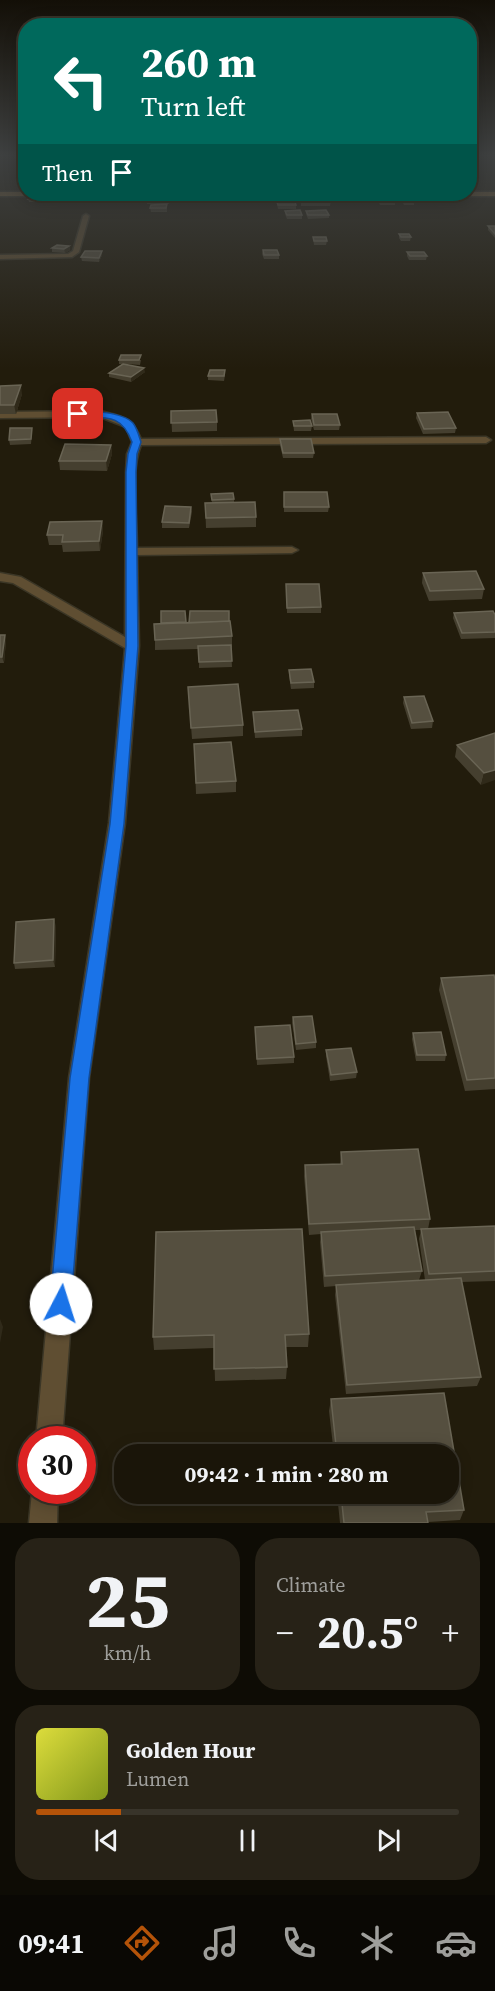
<!DOCTYPE html>
<meta charset="utf-8">
<style>
body{margin:0;font-family:"Source Serif 4",serif;background:#272217;color:#f1f3f6;height:100vh;display:flex;flex-direction:column;font-size:22px;white-space:nowrap}
*{box-sizing:border-box;margin:0}
p{font-size:20px;color:#9f9f9c}
.icon{flex:none;width:33px;height:33px;fill:none;stroke:currentColor;stroke-width:2;stroke-linecap:round;stroke-linejoin:round}
.map{position:relative;height:1523px;overflow:hidden}
.drawer{display:flex;flex-direction:column;gap:15px;padding:15px;background:#0e0c05;flex:1}
.drawer>*{flex:none}
.banner{position:absolute;left:18px;top:18px;width:459px;height:183px;border-radius:24px;box-shadow:0 3px 15px #0003,0 0 0 2px #38342a;background:#00695c;color:#fff;overflow:hidden}
.speed{position:absolute;left:18px;top:1426px;display:flex;gap:12px;font-size:30px;font-weight:700;text-align:center}
.speed>*{display:grid;place-content:center;width:78px;height:78px;border-radius:50%;background:#1a1509;box-shadow:0 3px 15px #0003,0 0 0 2px #38342a;line-height:1}
.speed .limit{border:9px solid #d22;background:#fff;color:#111}
.pin{position:absolute;display:grid;place-items:center;width:51px;height:51px;color:#fff;margin:-26px;border-radius:12px;box-shadow:0 3px 9px #0006}
.me{position:absolute;width:66px;margin:-33px;rotate:5deg;stroke-linejoin:round;filter:drop-shadow(0 0 4px #0008)}
.turn{display:flex;align-items:center;gap:21px;height:126px;padding:0 24px;font-size:27px}
.turn .icon{width:78px;height:78px;stroke-width:2.5}
.turn b{display:block;font-size:42px;line-height:51px}
.then{display:flex;align-items:center;height:57px;padding:0 24px;background:#0003;gap:12px;font-size:22px}
.big{font-size:45px;font-weight:700;line-height:1.1}
.drawer .card{flex:1;display:flex;flex-direction:column;justify-content:center;gap:9px;min-width:0;padding:0 21px;border-radius:24px;background:#272217}
.drawer .dial{align-items:center;gap:0}
.dial b{font-size:78px;line-height:1}
.song{display:flex;align-items:center;gap:18px}
.cover{width:72px;height:72px;border-radius:9px;background:linear-gradient(135deg,hsl(60 70% 55%),hsl(70 70% 35%))}
.played{height:6px;border-radius:3px;background:linear-gradient(90deg,#b45309 20%,#38342a 20%)}
.keys{display:flex;justify-content:space-around;direction:ltr}
.heat{display:flex;justify-content:space-between;align-items:center;font-size:33px;direction:ltr}
.drawer .tiles{flex:1;display:grid;gap:15px;grid-template-columns:1fr 1fr}
.card:last-child{grid-column:span 2}
.trip{position:absolute;left:114px;top:1444px;width:345px;height:60px;border-radius:24px;background:#1a1509;box-shadow:0 3px 15px #0003,0 0 0 2px #38342a;font-weight:700;line-height:60px;text-align:center}
.tab-bar{display:flex;height:96px;justify-content:space-around;align-items:center;background:#0a0804;color:#9f9f9c}
.tab-bar .icon{width:42px;height:42px}
.tab-bar .active{color:#b45309}
.tab-bar b{font-size:27px;color:#f1f3f6}
.map>svg:first-child{display:block}
.lines{fill:none;stroke-linecap:round;stroke-linejoin:round}
.street-casing{stroke:#3b3626;stroke-width:3}
.secondary-casing{stroke:#3b3626;stroke-width:3}
.street{fill:#5f4e32;fill-rule:evenodd}
.secondary{fill:#86693b;fill-rule:evenodd}
.wall{fill:#453f2f;fill-rule:evenodd}
.shaded-wall{fill:#302a1a}
.building{fill:#554f3f;stroke:#696454;stroke-width:1.5}
.route{fill:#1a73e8;stroke:#114b97;stroke-width:1.5}
</style>
<div class="map">
<svg width="495" height="1523" viewBox="0 0 495 1523">
<rect width="100%" height="100%" fill="#221c0c"/>
<g class="lines">
<defs>
<path id="street" d="M86 214 89 216 79 252 72 257 0 259V255L68 254 73 251 83 216Z
M100 411C123 417 131 416 141 439L486 437 491 440 486 443 141 445C130 471 137 519 137 548L292 547 298 550 292 553 137 555 139 646 125 823 89 1078 62 1440H36L69 1078 109 823 125 648 13 583 0 581V573L21 577 125 637 126 472 127 454 132 442 126 427 100 417 0 418V412Z
M32 1491H58L57 1523H29Z"/>
<path id="secondary" d="M0 192H495V196H0Z"/>
</defs>
<!-- street casing -->
<use href="#street" class="street-casing"/>
<!-- secondary casing -->
<use href="#secondary" class="secondary-casing"/>
<!-- street -->
<use href="#street" class="street"/>
<!-- secondary -->
<use href="#secondary" class="secondary"/>
</g>
<!-- wall -->
<path class="wall" d="M171 194V197L169 204H147V201Z
M301 194 331 200 330 206H301Z
M50 197 47 202H29L28 199Z
M378 197 395 201V205H380L378 201Z
M402 198 414 201V205H404L402 201Z
M276 199 296 205V209H278Z
M167 204V212H151L150 208Z
M285 211 302 215V219H287L285 214Z
M306 211 329 215V218L308 219 306 214Z
M488 226H495V238L488 230Z
M399 234 411 237 410 241H401L399 238Z
M313 237 327 241 326 245H314Z
M69 246 70 250 65 253 52 252V248Z
M263 250 279 255V259H264L262 254Z
M407 252 427 256 426 260H409L407 256Z
M102 255 99 262 82 261 81 257Z
M119 360H141L140 365 127 364 145 372 131 382 109 377V373L122 364H119Z
M225 375 224 381 208 380V376Z
M0 386 22 394 16 414H0Z
M171 411 217 422V431L172 432Z
M417 413 456 428 455 433 423 434 416 418Z
M312 414 340 425 339 430H314L311 419Z
M293 421 312 426 311 431H294Z
M32 428V433L31 444 10 445 9 440Z
M280 439 314 453 313 458H283L280 445Z
M111 445 112 454 107 471 60 470 59 461Z
M284 492 329 507 328 512H284Z
M211 494 234 499V503L256 517V527L206 528 205 503H212Z
M191 507 192 512 189 528H162V522Z
M102 521 103 531 100 551 63 552 62 545H49L47 535Z
M423 573 484 589 482 599 429 601 422 583Z
M286 584 321 607V613H287Z
M161 611H185L186 623 230 621 232 636V647H231L232 667 199 668V649L155 650V640L161 624Z
M454 613 495 615V638L461 639 453 618Z
M0 635 6 641 4 663H0Z
M289 670 314 682V688L291 689 289 676Z
M188 687 243 725V736L192 739Z
M404 697 433 721 432 728 411 729 403 703Z
M253 712 302 729V736L255 738Z
M495 733 481 785 455 757 457 745Z
M194 744 236 781V792L196 794Z
M56 926 55 967 15 969 14 963Z
M441 978 495 979V1089L465 1091 439 990Z
M293 1017 316 1042V1048L296 1050 292 1023Z
M255 1027 294 1057V1063L257 1065Z
M413 1033 446 1055 445 1061H416L412 1039Z
M326 1050 357 1072 356 1078 330 1081 326 1056Z
M341 1152 430 1219 428 1229 495 1226V1281L461 1282 481 1377 477 1386 346 1394 335 1295 336 1286 324 1287 320 1242 321 1234 309 1235 304 1176 305 1165 340 1164ZM415 1230H421L419 1239 425 1280H419L422 1271Z
M156 1232 309 1334 308 1347H286L287 1367 286 1379 215 1381 214 1348 154 1350 153 1337Z
M444 1393 464 1510 460 1520 428 1522V1523H340L337 1494H448V1455H334L329 1411 331 1399Z"/>
<!-- shaded-wall -->
<path class="shaded-wall" d="M50 194V197L47 202 46 199Z
M69 246 70 250 65 253 64 249Z
M102 251V255L99 262V258Z
M144 368 145 372 131 382V377Z
M21 385 22 394 16 414 14 405Z
M111 445 112 454 107 471 106 461Z
M102 521 103 531 100 551 99 541Z
M5 635 6 641 4 663 2 657Z
M495 770V780L481 785 484 773Z
M54 919 56 926 55 967 53 960Z
M0 1319 3 1327 0 1343Z"/>
<!-- building -->
<path class="building" d="M32 194H50L46 199H28Z
M150 194H171L168 201H147Z
M301 194H330L331 200H302Z
M378 197H393L395 201H380Z
M412 197 414 201H404L402 198Z
M276 199H294L296 205H278Z
M167 204 166 208H150L151 205Z
M300 210 302 215H287L285 211Z
M326 210 329 215H308L306 211Z
M488 226H495V234Z
M399 234H409L411 237H401Z
M313 237H326L327 241H314Z
M57 245 69 246 64 249 52 248Z
M263 250H277L279 255H264Z
M85 251H102L99 258 81 257Z
M407 252H424L427 256H410Z
M121 355H141L139 360H119Z
M123 364 144 368 131 377 109 373Z
M210 370H225L224 376H208Z
M21 385 14 405H0V386Z
M216 410 217 422 171 423V411Z
M448 412 456 428 424 429 417 413Z
M312 414H337L340 425H314Z
M310 420 312 426H294L293 421Z
M10 428H32L31 439 9 440Z
M280 439H311L314 453H283Z
M65 444 111 445 106 461H59Z
M284 492H327L329 507H284Z
M233 493 234 499 212 500 211 494Z
M255 502 256 517 206 518 205 503Z
M165 506 191 507 189 523 162 522Z
M102 521 99 541 62 542 63 535H47L50 522Z
M476 571 484 589 430 591 423 573Z
M286 584H319L321 607 287 608Z
M161 611H185L186 622 161 623Z
M190 611H229V621L189 623Z
M493 611 495 615V632L462 633 454 613Z
M230 621 232 636 155 640 154 624Z
M0 635H5L2 657H0Z
M231 645 232 661 199 662 198 646Z
M311 669 314 682 291 683 289 670Z
M238 684 243 725 191 728 188 687Z
M424 696 433 721 412 723 404 697Z
M298 710 302 729 255 732 253 712Z
M495 733V770L484 773 457 745Z
M231 742 236 781 196 783 194 744Z
M54 919 53 960 14 963 16 922Z
M494 975 495 979V1078L467 1080 441 978Z
M312 1016 316 1042 296 1044 293 1017Z
M290 1025 294 1057 257 1059 255 1027Z
M441 1032 446 1055H417L413 1033Z
M351 1048 357 1072 331 1075 326 1050Z
M418 1149 430 1219 309 1224 305 1165 342 1164 341 1152Z
M495 1226V1271L429 1274 421 1229Z
M414 1227 422 1271 325 1276 321 1232Z
M302 1229 309 1334 285 1335 287 1367 214 1369V1335L153 1337 156 1232Z
M461 1278 481 1377 347 1385 336 1285Z
M444 1393 464 1510 426 1512 428 1523H344L341 1494H448V1455H337L331 1399Z"/>
<!-- sky -->
<linearGradient id="sky" x2="0" y2="1"><stop stop-color="#130f07"/><stop offset="0.42" stop-color="#3e4040"/><stop offset="1" stop-color="#3e4040" stop-opacity="0"/></linearGradient>
<rect width="495" height="369" fill="url(#sky)"/>
<!-- route -->
<path class="route" d="M75 412C89 410 123 412 133 423 137 428 139 436 141 442L137 454 136 472 138 646 124 824 89 1078 71 1304 68 1312 61 1315 53 1312 50 1304 70 1078 110 824 126 646V472L128 454 132 442C121 413 106 418 78 417L75 416Z"/>
</svg>
<div class="speed"><div class="limit">30</div></div>
<div class="pin" style="left:78px;top:414px;background:#d93025"><svg class="icon" aria-label="arrive" viewBox="0 0 24 24"><path d="M6 21V4h12l-3 4 3 4H6"/></svg></div>
<svg class="me" style="left:61px;top:1304px" viewBox="-20 -20 40 40"><circle r="19" fill="#fff"/><path d="M0-13L10 11 0 6-10 11z" fill="#1a73e8"/></svg>
<div class="trip">09:42 · 1 min · 280 m</div>
<div class="banner">
<div class="turn"><svg class="icon" aria-label="left" viewBox="0 0 24 24"><path d="M17 20v-9H6M10 6l-5 5 5 5"/></svg><div><b>260 m</b>Turn left</div></div>
<div class="then">Then<svg class="icon" aria-label="arrive" viewBox="0 0 24 24"><path d="M6 21V4h12l-3 4 3 4H6"/></svg></div>
</div>
</div>
<section class="drawer">
<div class="tiles">
<div class="card dial"><b>25</b><p>km/h</p></div>
<div class="card"><p>Climate</p>
<div class="heat"><a>−</a><b class="big">20.5°</b><a>+</a></div>
</div>
<div class="card">
<div class="song"><i class="cover"></i><div><b>Golden Hour</b><p>Lumen</p></div></div>
<div class="played"></div>
<div class="keys"><svg class="icon" aria-label="previous" viewBox="0 0 24 24"><path d="M18 5L8 12l10 7zM5 5v14"/></svg><svg class="icon" aria-label="pause" viewBox="0 0 24 24"><path d="M8 5v14M16 5v14"/></svg><svg class="icon" aria-label="next" viewBox="0 0 24 24"><path d="M6 5l10 7-10 7zM19 5v14"/></svg></div>
</div>
</div>
</section>
<nav class="tab-bar">
<b>09:41</b>
<svg class="icon active" aria-label="directions" viewBox="0 0 24 24"><path d="M12 3l9 9-9 9-9-9zM9 14v-3h6M13 9l2 2-2 2"/></svg>
<svg class="icon" aria-label="music" viewBox="0 0 24 24"><path d="M9 18V5l10-2v13"/><circle cx="6" cy="18" r="3"/><circle cx="16" cy="16" r="3"/></svg>
<svg class="icon" aria-label="phone" viewBox="0 0 24 24"><path d="M5 4h4l2 5-3 2q2 4 5 5l2-3 5 2v4C11 20 4 13 5 4z"/></svg>
<svg class="icon" aria-label="climate" viewBox="0 0 24 24"><path d="M12 3v18M4 7l16 10M4 17L20 7"/></svg>
<svg class="icon" aria-label="car" viewBox="0 0 24 24"><path d="M5 17H2v-5l4-1 3-4h7l3 4 3 1v5h-3M9 17h6M6 11h13"/><circle cx="7" cy="17" r="2"/><circle cx="17" cy="17" r="2"/></svg>
</nav>
